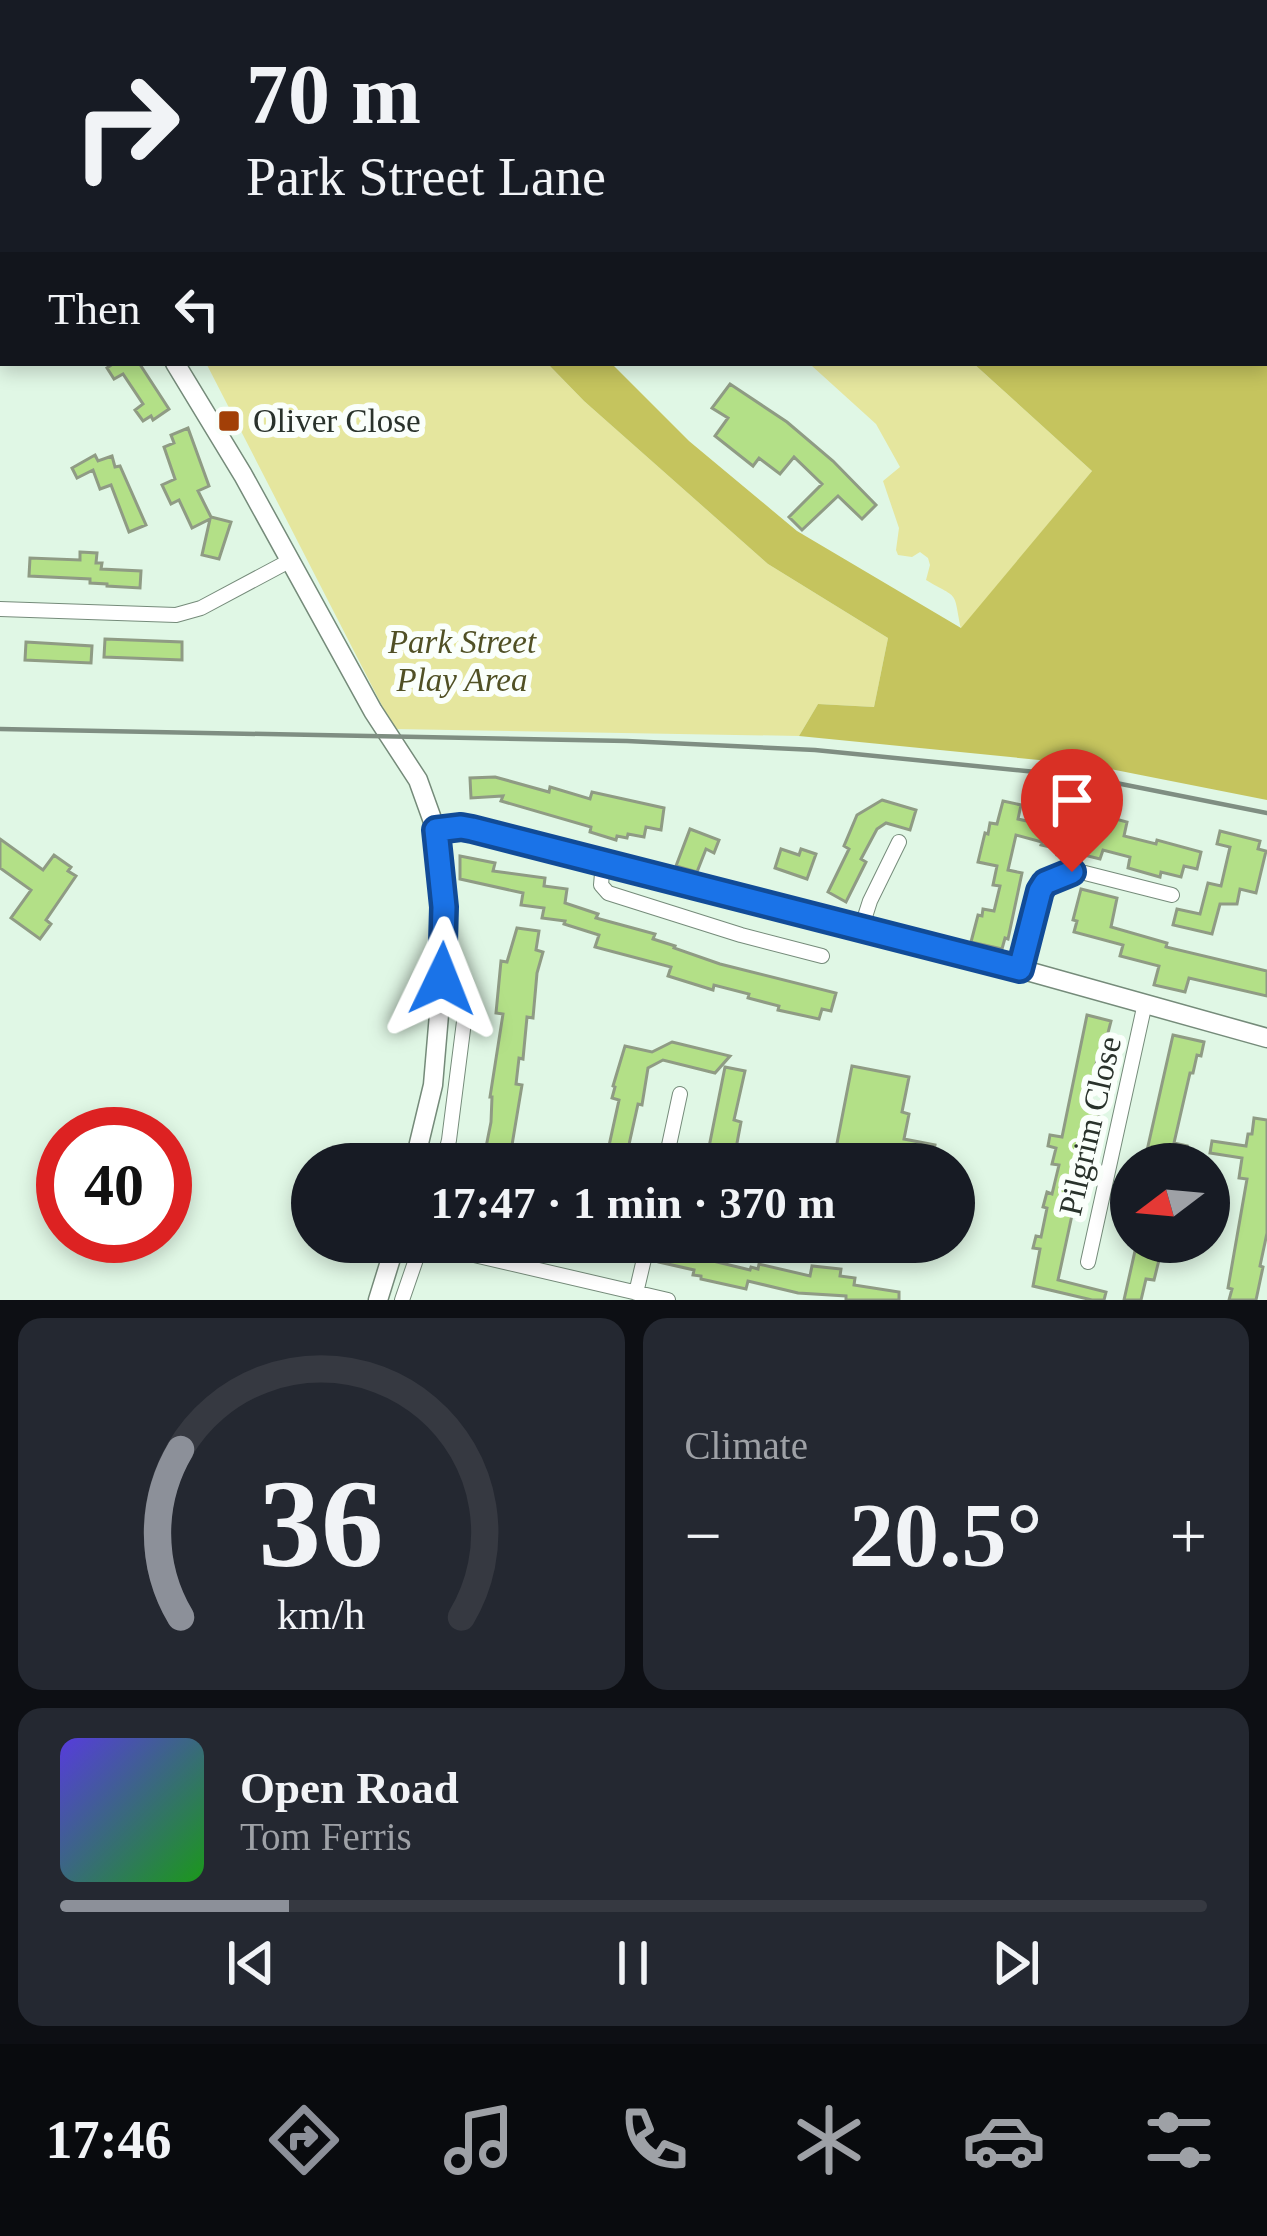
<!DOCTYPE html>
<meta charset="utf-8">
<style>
body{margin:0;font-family:"Times New Roman",serif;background:#242831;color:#f1f3f6;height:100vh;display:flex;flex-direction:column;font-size:45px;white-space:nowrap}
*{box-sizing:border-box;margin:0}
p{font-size:39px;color:#9ea1a6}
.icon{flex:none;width:66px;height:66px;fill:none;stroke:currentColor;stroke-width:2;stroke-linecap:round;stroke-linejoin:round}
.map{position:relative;height:1300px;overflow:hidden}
.details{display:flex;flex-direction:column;gap:18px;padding:18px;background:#0d0f14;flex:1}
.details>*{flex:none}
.banner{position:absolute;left:0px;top:0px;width:1269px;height:366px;box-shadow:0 6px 18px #0003;background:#171b24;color:#f1f3f6;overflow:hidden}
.needle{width:78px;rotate:254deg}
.buttons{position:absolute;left:1110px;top:1143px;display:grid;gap:24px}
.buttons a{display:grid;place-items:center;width:120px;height:120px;border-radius:50%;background:#171b24;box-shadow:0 6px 18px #0003;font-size:60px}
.speed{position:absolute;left:36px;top:1107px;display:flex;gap:24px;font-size:60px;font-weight:700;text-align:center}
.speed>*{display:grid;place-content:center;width:156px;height:156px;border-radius:50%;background:#171b24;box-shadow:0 6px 18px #0003;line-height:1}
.speed .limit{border:18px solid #d22;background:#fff;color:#111}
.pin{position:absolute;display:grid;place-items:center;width:102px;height:102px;color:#fff;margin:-123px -51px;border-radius:50% 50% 50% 0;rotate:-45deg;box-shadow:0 0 12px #0007}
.pin .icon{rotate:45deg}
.me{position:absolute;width:132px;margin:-66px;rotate:2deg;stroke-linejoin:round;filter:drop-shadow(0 0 9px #0008)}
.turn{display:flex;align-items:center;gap:42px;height:252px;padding:0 48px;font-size:54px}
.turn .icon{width:156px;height:156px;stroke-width:2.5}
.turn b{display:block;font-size:84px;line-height:102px}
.then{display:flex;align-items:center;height:114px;padding:0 48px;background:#0003;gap:24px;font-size:45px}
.big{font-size:90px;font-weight:700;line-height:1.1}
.details .card{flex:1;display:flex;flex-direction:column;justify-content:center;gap:18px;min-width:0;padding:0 42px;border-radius:24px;background:#242831}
.details .dial{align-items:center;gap:0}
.dial svg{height:312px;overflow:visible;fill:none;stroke:#363941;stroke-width:7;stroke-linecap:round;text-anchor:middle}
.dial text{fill:#f1f3f6;stroke:none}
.song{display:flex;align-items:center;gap:36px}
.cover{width:144px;height:144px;border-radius:18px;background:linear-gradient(135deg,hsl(250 70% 55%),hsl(120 70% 35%))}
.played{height:12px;border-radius:6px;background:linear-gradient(90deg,#8c9099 20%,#363941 20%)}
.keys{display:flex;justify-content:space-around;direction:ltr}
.heat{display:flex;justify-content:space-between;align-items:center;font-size:66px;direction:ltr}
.details .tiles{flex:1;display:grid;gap:18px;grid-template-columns:1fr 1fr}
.card:last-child{grid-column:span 2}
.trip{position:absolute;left:291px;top:1143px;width:684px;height:120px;border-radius:60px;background:#171b24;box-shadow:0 6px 18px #0003;font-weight:700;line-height:120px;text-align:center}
.tabs{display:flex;height:192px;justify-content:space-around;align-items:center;background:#090b0e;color:#9ea1a6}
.tabs .icon{width:84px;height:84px}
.tabs .selected{color:#8c9099}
.tabs b{font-size:54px;color:#f1f3f6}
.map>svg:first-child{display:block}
.green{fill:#e5e69e}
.forest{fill:#c5c45e}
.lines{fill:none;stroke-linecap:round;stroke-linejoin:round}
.river{stroke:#1ac8ca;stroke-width:27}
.building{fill:#b3e087;stroke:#8f9b84;stroke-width:3}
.minor-casing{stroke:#758b7a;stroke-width:16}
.tertiary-casing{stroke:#758b7a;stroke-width:21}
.primary-casing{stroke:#fff;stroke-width:27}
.minor{stroke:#fff;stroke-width:14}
.tertiary{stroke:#fff;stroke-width:18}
.primary{stroke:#9bf3de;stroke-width:24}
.rail{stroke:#7f8e82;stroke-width:4.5}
.route-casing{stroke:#114b97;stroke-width:30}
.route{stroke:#1a73e8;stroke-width:21}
.poi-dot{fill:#a23f07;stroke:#fafffb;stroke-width:4.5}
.labels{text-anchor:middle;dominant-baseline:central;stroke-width:12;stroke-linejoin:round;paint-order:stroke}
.poi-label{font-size:33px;fill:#29322b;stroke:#fafffb;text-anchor:start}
.park-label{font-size:33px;font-style:italic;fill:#505025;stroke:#fafffb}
.street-label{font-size:33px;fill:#29322b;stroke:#fafffb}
</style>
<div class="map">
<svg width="1267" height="1300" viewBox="0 0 1267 1300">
<rect width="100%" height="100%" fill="#e0f7e5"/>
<!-- green -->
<path class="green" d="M206 363H547L584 401 768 564 888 638 874 707 818 704 799 736 394 729Z
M817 363H973L1092 471 961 629C953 589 960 600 926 580L930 565 928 558 920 552 912 557 898 555 896 550 899 528 883 481 900 467 876 424 812 366Z"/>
<!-- forest -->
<path class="forest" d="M1038 0H1267V800L1090 765 799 736 818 704 874 707 888 638 768 564 584 401 547 363H611L689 441 797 531 961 628 1092 471 973 363H1266V3H1035Z"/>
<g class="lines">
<!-- river -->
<path class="river" d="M824 0H846
M52 3 53 0
M0 150 3 149"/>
</g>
<!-- building -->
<path class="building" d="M114 363H139L169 409 153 420 151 416 143 421 135 410 143 404 123 374 114 379 107 368Z
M730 384 787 422 833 461 876 505 862 519 838 496 802 530 789 517 822 484 794 457 780 474 759 458 753 466 715 436 728 418 712 408Z
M188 428 209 486 198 491 211 517 231 522 219 559 202 555 210 519 192 528 179 500 171 504 162 485 175 479 164 447 174 443 171 435Z
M95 455 98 461 112 456 115 467 120 466 146 525 129 532 111 485 100 489 93 470 77 478 72 468Z
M80 552 97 553 96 563H102L101 569 141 571 140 588 107 586V584L90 583V579L29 576 30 558 80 560Z
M105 639 182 642V660L104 657Z
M26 642 92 646 91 663 25 660Z
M495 777 549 792 550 787 590 799 592 792 664 808 661 830 646 827 644 837 628 834 627 838 617 836 616 840 590 832 591 827 501 801 503 796 471 798 470 778Z
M882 800 916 810 910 830 886 823 877 829 861 859 866 862 846 902 828 892 849 849 844 846 857 815Z
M1003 801 1021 805 1018 819 1089 835 1090 828 1108 832 1112 818 1127 822 1124 836 1156 844 1157 840 1201 852 1197 869 1184 866 1181 877 1161 872 1160 877 1128 868 1130 857 1103 850 1100 859 1076 853 1074 859 1057 855 1059 849 1041 845 1042 842 1016 835 1008 870 1022 873 1008 939 1005 938 1002 949 971 942 978 915 982 916 983 909 994 911 1000 886 993 885 997 866 978 862 985 833 988 834 990 823 997 824Z
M690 829 719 840 714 853 706 849 697 872 676 866Z
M1220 831 1260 841 1258 849 1266 851 1256 893 1240 889 1237 904H1220L1212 934 1173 925 1177 909 1200 914 1208 883 1221 886 1230 847 1217 844Z
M0 839 43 870 54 855 71 867 68 871 76 876 46 920 51 924 40 939 11 918 31 890 0 868Z
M781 849 799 855 801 849 816 854 807 879 775 868Z
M460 856 495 863 493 871 545 878 544 886 567 889 565 903 598 914 596 918 655 934 653 939 675 946 674 948 720 964 836 993 831 1011 822 1009 819 1019 778 1010 779 1006 748 998 749 994 714 985 713 990 668 976 671 967 595 947 599 935 564 924 565 921 542 918 544 908 521 905 523 893 460 879Z
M1081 889 1117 898 1111 927 1167 943 1166 947 1267 971V996L1189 978 1185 992 1154 985 1159 966 1120 956 1123 945 1074 932 1077 921 1073 920Z
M517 928 539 931 536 950 543 952 537 973 533 1018 527 1017 523 1059 519 1058 516 1084 522 1085 510 1157 516 1158 515 1164H479L482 1151 485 1152 491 1122 492 1097H490L503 1014 496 1013 501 961 507 962Z
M1087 1015 1111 1021 1101 1060H1097L1088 1100 1102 1103 1090 1151 1086 1150 1058 1280 1106 1292 1104 1300H1092L1033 1286 1040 1249 1033 1248 1036 1236 1041 1237 1047 1208 1043 1207 1047 1192 1052 1194 1059 1165 1052 1164 1056 1148 1048 1146 1050 1135 1062 1137Z
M1173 1035 1204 1042 1201 1056 1197 1055 1193 1073H1190L1174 1143 1187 1146 1183 1164H1144Z
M672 1042 730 1056 715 1073 663 1060 648 1068 642 1105 638 1104 628 1149 635 1151 632 1164H605L619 1100 612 1098 615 1087 613 1086 625 1046 652 1052Z
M852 1066 909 1077 902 1112 909 1114 904 1139 935 1145 932 1164H833Z
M725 1067 745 1071 734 1120 741 1122 733 1164H700L704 1146 709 1147Z
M1254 1118 1267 1120V1233L1260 1266 1263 1267 1256 1300H1229L1232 1289 1228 1288 1247 1179 1239 1178 1242 1158 1210 1153 1212 1141 1246 1146 1248 1134H1252Z
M670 1242 700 1245 699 1252 706 1253 705 1259 750 1270 751 1267 758 1269 759 1264 810 1276 812 1266 841 1269 840 1276 855 1278 854 1285 899 1292V1300H846V1296L798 1293 748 1281 746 1289 701 1279V1276L693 1275 694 1270 659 1262 663 1243 670 1245Z
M1137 1242H1154L1153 1246 1162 1248 1154 1280 1146 1279 1141 1300H1124Z"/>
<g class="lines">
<defs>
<path id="minor" d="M93 0 111 3
M416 0 418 3
M0 283 3 286
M0 609 176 615 201 608 291 560
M603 862 601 885 608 893 741 935 822 956
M861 929 870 901 899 842
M1020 969C1030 928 1027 867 1085 873L1172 895
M442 979 460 982 466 990 467 998 449 1140 443 1164
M665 1164 680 1094
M418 1242 668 1300
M1088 1262 1145 1003
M636 1293 648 1242
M402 1300 422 1242"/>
<path id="tertiary" d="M175 363 243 475 373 711 418 780 436 830 444 907 442 979 433 1085 414 1164
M436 830 451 827 472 828 1020 969 1267 1038
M378 1300 396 1242"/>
<path id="primary" d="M341 3 344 0
M0 332 3 329"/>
</defs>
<!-- minor casing -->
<use href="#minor" class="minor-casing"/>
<!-- tertiary casing -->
<use href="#tertiary" class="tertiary-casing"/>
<!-- primary casing -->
<use href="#primary" class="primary-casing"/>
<!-- minor -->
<use href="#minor" class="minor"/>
<!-- tertiary -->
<use href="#tertiary" class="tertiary"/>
<!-- primary -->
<use href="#primary" class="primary"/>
<!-- rail -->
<path class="rail" d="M0 729 627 741 815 750 1086 777 1267 813"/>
</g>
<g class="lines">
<defs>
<path id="route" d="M442 979 444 907 436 830 461 827 472 829 1020 969 1040 891 1045 883 1072 872"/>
</defs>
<!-- route casing -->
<use href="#route" class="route-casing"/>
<!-- route -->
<use href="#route" class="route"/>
</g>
<!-- markers -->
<rect class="poi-dot" x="217" y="409" width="24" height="24" rx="6"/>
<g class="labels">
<!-- poi labels -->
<g class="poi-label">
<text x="253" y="421">Oliver Close</text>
</g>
<!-- park labels -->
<g class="park-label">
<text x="462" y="642">Park Street<tspan x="462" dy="38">Play Area</tspan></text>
</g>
<!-- street labels -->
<g class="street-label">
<text transform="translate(1090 1126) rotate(-77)">Pilgrim Close</text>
</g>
</g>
</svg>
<div class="buttons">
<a><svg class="needle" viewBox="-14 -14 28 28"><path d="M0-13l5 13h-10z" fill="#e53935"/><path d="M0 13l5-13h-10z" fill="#9ea1a6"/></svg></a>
</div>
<div class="speed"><div class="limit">40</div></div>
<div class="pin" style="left:1072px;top:872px;background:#d93025"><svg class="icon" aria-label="arrive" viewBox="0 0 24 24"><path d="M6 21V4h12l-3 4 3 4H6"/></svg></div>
<svg class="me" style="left:442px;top:979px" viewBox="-20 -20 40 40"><path d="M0-17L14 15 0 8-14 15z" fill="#1a73e8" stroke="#fff" stroke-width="4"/></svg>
<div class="trip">17:47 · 1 min · 370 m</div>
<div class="banner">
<div class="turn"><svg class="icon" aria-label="right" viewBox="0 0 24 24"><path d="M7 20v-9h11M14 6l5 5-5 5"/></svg><div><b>70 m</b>Park Street Lane</div></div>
<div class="then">Then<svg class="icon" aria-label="left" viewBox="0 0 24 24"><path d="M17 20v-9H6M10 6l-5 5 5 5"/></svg></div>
</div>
</div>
<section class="details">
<div class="tiles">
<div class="card dial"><svg viewBox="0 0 100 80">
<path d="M14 69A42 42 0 1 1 86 69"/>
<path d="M14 69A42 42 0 0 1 14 26" stroke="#8c9099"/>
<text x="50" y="56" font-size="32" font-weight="700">36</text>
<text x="50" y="72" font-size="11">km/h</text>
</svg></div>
<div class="card"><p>Climate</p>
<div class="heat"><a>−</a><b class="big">20.5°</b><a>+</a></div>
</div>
<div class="card">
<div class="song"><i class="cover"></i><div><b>Open Road</b><p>Tom Ferris</p></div></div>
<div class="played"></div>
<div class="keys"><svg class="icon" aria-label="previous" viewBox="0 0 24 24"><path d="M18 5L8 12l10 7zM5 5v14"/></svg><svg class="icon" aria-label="pause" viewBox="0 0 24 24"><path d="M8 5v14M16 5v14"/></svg><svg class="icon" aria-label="next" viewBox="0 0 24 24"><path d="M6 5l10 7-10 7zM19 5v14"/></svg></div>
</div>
</div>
</section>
<nav class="tabs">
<b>17:46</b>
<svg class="icon selected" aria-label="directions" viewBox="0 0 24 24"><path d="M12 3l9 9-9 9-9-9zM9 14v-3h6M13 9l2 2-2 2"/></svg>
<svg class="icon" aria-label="music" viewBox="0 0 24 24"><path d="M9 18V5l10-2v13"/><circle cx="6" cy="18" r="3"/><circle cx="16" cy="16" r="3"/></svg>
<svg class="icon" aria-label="phone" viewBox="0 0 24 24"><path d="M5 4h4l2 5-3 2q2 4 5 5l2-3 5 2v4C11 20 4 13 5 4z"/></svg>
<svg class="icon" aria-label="climate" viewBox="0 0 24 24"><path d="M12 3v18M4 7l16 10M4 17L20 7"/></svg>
<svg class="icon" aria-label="car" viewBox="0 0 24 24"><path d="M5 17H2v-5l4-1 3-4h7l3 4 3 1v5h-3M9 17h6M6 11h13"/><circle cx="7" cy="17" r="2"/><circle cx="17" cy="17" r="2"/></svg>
<svg class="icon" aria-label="filters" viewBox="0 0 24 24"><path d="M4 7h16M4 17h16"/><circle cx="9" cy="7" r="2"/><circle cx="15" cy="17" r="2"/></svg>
</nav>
